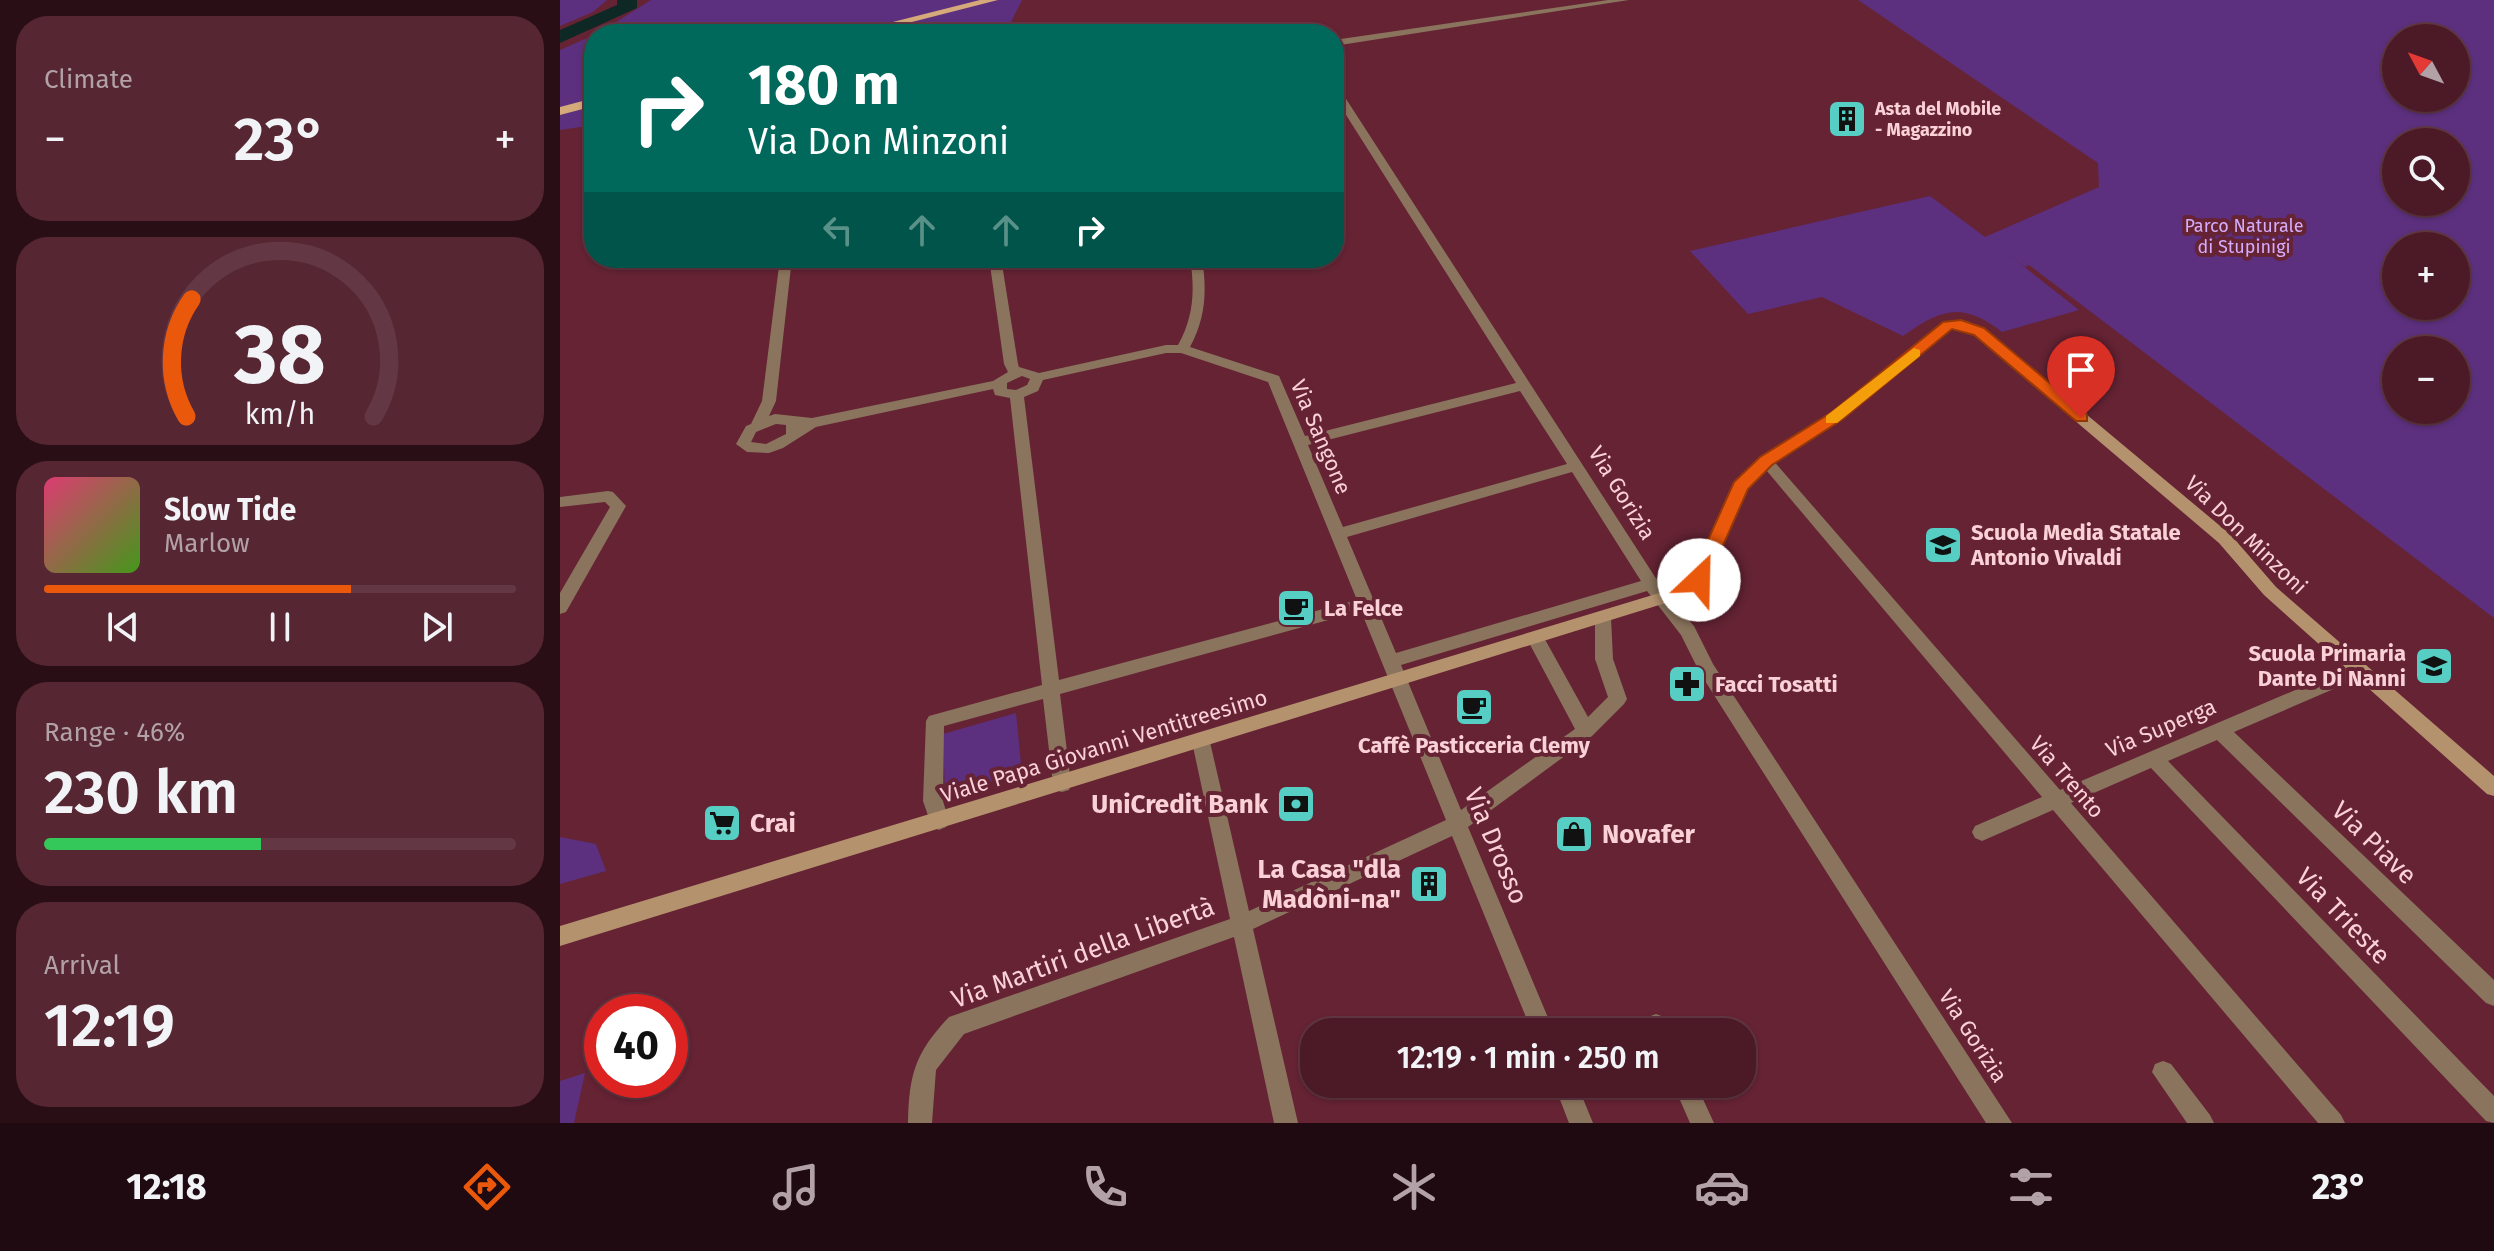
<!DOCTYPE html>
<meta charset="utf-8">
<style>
body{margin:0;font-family:"Fira Sans",sans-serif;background:#562733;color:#f1f3f6;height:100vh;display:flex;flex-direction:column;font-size:30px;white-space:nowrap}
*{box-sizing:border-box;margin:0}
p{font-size:26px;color:#b2a1a7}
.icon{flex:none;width:44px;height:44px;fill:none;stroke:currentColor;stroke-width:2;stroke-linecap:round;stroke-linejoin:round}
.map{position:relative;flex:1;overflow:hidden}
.sheet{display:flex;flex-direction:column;gap:16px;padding:16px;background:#2a0e15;width:560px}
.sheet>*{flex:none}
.hud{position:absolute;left:24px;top:24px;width:760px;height:244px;border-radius:32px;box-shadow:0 2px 6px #0004,0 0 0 2px #633844;background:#00695c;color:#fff;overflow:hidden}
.needle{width:52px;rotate:311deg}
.tools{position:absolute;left:1822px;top:24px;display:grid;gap:16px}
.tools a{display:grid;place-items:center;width:88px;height:88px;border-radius:50%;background:#4c1a27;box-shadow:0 2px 6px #0004,0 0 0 2px #633844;font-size:40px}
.speed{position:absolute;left:24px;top:994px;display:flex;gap:16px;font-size:40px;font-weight:700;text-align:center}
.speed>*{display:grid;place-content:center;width:104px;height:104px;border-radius:50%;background:#4c1a27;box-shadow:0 2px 6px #0004,0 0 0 2px #633844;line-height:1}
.speed .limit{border:12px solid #d22;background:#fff;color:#111}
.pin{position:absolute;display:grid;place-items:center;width:68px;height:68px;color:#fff;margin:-82px -34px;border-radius:50% 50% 50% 0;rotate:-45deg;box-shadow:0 0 8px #0007}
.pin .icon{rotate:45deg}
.me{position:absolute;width:88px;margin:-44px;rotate:24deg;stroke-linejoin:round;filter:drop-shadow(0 0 6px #0008)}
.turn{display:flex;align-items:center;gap:28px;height:168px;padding:0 32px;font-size:36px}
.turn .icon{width:104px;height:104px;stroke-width:2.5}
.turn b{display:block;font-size:56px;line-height:68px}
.lanes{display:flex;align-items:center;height:76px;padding:0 32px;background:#0003;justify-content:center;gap:40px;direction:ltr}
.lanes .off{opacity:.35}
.big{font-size:60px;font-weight:600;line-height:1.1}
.sheet .widget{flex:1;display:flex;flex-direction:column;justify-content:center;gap:12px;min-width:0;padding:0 28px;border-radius:32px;background:#562733}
.sheet .dial{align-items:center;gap:0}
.dial svg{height:208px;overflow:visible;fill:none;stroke:#633844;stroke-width:7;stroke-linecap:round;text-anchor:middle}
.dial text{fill:#f1f3f6;stroke:none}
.song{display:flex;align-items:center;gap:24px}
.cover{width:96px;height:96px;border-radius:12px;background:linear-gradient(135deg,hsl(340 70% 55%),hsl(100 70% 35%))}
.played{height:8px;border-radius:4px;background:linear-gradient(90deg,#ea580c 65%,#633844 65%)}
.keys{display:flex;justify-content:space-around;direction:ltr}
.heat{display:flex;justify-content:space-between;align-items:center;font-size:44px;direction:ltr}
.charge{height:12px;border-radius:6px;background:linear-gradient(90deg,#34c759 46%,#633844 0)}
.trip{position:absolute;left:740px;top:1018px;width:456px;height:80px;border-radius:32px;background:#4c1a27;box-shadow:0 2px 6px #0004,0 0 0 2px #633844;font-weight:600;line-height:80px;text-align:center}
.tabs{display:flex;height:128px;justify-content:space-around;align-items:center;background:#1e0a10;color:#b2a1a7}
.tabs .icon{width:56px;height:56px}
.tabs .active{color:#ea580c}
.tabs b{font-size:36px;color:#f1f3f6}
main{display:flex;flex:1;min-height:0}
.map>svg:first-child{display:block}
.green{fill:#5c307e;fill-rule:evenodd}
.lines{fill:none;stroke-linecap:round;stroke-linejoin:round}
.river{fill:#0e2826;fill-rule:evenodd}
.street{fill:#8a745d;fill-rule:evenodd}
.secondary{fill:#b5926e;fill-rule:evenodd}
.primary{fill:#d5a97a;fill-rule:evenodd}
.route{fill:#ea580c;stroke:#983908;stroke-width:2}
.slow{fill:#f59e0b}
.labels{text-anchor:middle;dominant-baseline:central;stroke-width:8;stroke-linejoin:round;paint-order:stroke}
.far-poi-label{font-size:18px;font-weight:bold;fill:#fbd1d8;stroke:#652334;text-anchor:start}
.far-park-label{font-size:18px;fill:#d4acf9;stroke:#652334}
.street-label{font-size:22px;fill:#fbd1d8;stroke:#652334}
.poi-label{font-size:22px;font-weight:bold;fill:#fbd1d8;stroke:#652334;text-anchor:start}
.near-poi-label{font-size:26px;font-weight:bold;fill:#fbd1d8;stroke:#652334;text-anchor:end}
.near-street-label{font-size:26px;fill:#fbd1d8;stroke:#652334}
</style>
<main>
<section class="sheet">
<div class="widget"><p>Climate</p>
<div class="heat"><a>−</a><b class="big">23°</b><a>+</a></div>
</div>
<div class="widget dial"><svg viewBox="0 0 100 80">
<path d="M14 69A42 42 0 1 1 86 69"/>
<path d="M14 69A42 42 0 0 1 16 24" stroke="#ea580c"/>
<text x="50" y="56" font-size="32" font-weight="700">38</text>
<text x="50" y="72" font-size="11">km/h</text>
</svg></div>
<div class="widget">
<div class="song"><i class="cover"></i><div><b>Slow Tide</b><p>Marlow</p></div></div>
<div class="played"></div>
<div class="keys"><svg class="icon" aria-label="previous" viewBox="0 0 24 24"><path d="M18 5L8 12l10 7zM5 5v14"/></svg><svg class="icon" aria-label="pause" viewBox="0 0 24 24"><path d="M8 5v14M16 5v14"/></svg><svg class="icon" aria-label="next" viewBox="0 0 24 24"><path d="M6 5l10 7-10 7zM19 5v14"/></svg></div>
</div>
<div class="widget"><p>Range · 46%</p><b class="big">230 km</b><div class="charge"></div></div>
<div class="widget"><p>Arrival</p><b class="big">12:19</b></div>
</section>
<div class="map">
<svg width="1934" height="1123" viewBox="0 0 1934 1123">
<rect width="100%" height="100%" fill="#652334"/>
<!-- green -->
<path class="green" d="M0 0H47L33 12 0 26Z
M91 0H462L445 34H37Z
M1298 0H1934V618L1469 265 1465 267 1443 250 1519 310 1442 332C1402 301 1381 309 1343 336L1262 297 1188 314 1130 251 1370 196 1425 237 1539 187 1538 163ZM1896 38V98H1836V38ZM1896 142V202H1836V142ZM1836 246H1896V306H1836ZM1836 350H1896V410H1836Z
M34 35V125L0 130V50Z
M456 713 462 773 385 796 383 734Z
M0 837 36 844 46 871 0 884Z
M25 1073 14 1123H0V1081Z"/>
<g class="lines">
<!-- river -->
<path class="river" d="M57 0H77V8L0 43V30L57 5Z"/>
<!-- street -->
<path class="street" d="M1048 0H1069L774 46V40Z
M774 85 779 88 1108 597 1134 626 1153 664 1452 1123H1426L1140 673 1121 635 1087 591 841 665 901 810 1015 729 967 639 970 634H982L1028 717 1048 697 1035 659V618L1037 613H1049L1051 618 1053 659 1067 699 1064 704 1032 736 908 827 994 1032H972L892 836 693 929 738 1123H714L674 937 404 1034 376 1070 372 1123H348C349 1074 355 1053 389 1017L670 919 632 742 634 737 641 734 648 737 650 742 689 911 886 820 801 611 500 694 511 784 509 790 502 792 495 790 493 784 483 699 384 726 383 801 389 821 386 827 379 830 372 827 363 801 366 721 369 716 482 685 450 398 435 395 433 389 256 427 223 448 209 453 187 452 176 444 186 426 191 424 202 401 220 258H232L216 401 209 416 215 414 252 418 433 381 448 372 444 364 429 258H441L458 364 459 367 479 373 606 345H618C634 317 635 289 630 258H642C647 290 646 318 630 347L719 376 745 436 956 383 774 96ZM606 353H621L708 382 797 600 499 680 464 397 478 391 483 380ZM462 376 470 379 467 385 456 390 447 389V383ZM960 391 1007 464 783 527 748 445ZM216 424 226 425V434L206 444 191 442 196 432ZM1012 472 1081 581 836 653 787 537Z
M1206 456 1211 458 1500 790 1794 665 1800 663 1806 665 1809 670 1806 675 1674 732 1934 980V1006L1926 1003 1657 740 1608 761 1934 1096V1123L1926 1121 1591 768 1511 803 1781 1115 1785 1123H1758L1493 810 1422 841 1415 838 1412 832 1415 826 1482 797 1201 464 1199 461 1201 458Z
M48 491 53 492 66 506 6 612 0 614V593L50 507 45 502 0 507V497Z
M1096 1014 1104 1017 1110 1032H1088L1085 1025 1088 1017Z
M1603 1061 1611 1064 1650 1115 1654 1123H1627L1592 1072 1595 1064Z
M994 1084H1017L1033 1123H1009Z
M1113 1084H1136L1154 1123H1130Z"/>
<!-- secondary -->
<path class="secondary" d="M1388 321H1407L1424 329 1671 535 1716 587 1934 776V796L1927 794 1704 595 1659 543 1414 335 1404 329H1391L1283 418 1211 464 1186 489 1141 592 0 946V926L1129 584 1175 482 1201 458 1273 412Z"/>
<!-- primary -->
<path class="primary" d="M420 0H438L305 34H285Z
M226 31H258L264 34H220Z
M34 98V106L0 115V107Z"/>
</g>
<!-- route -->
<path class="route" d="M1401 320 1424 328 1527 414V421H1516L1414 335 1392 329 1283 419 1212 465 1188 489 1146 584H1132L1130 580 1174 482 1200 457 1272 412 1383 322Z"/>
<!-- slow -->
<path class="slow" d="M1354 348 1360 350V356L1277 423H1266V416Z"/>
<!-- icons -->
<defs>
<symbol id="building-square" viewBox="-11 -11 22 22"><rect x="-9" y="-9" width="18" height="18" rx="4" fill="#56cec4" stroke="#652334"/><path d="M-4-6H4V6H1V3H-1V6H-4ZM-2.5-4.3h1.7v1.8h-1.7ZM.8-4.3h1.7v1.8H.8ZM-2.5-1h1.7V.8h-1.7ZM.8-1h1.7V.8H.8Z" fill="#111"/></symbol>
<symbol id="school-square" viewBox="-11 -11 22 22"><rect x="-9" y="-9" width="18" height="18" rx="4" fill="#56cec4" stroke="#652334"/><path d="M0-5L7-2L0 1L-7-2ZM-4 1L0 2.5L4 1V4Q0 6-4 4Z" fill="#111"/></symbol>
<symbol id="cafe-square" viewBox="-11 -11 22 22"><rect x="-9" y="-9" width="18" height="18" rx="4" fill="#56cec4" stroke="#652334"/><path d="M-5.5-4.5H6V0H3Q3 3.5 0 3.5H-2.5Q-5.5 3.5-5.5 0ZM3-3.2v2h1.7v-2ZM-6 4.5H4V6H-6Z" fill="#111"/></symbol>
<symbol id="pharmacy-square" viewBox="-11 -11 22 22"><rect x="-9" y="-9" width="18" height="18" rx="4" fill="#56cec4" stroke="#652334"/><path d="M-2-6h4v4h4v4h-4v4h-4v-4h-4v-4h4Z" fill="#111"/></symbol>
<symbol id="bank-square" viewBox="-11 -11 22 22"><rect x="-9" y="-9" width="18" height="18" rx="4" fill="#56cec4" stroke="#652334"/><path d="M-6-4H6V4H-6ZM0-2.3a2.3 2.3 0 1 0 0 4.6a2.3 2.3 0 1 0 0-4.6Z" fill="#111"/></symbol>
<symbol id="supermarket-square" viewBox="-11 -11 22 22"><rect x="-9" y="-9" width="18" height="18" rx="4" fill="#56cec4" stroke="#652334"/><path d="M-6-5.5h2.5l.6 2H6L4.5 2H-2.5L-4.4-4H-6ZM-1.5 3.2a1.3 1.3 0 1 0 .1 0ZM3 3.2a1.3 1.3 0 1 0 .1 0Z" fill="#111"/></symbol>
<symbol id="shop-square" viewBox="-11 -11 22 22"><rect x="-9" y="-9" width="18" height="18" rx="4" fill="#56cec4" stroke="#652334"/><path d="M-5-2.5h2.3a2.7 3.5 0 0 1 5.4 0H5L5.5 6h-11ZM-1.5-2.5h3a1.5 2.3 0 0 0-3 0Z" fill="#111"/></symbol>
</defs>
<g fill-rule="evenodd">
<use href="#building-square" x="1265" y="97" width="44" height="44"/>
<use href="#school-square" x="1361" y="523" width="44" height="44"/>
<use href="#cafe-square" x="714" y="586" width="44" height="44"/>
<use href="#school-square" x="1852" y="644" width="44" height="44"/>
<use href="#pharmacy-square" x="1105" y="662" width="44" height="44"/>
<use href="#cafe-square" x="892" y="685" width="44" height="44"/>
<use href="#bank-square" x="714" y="782" width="44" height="44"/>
<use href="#supermarket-square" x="140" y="801" width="44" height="44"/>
<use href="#shop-square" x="992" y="812" width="44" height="44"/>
<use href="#building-square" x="847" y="862" width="44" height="44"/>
</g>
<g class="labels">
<!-- far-poi labels -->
<g class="far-poi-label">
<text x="1315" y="109">Asta del Mobile<tspan x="1315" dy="21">- Magazzino</tspan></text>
</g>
<!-- far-park labels -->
<g class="far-park-label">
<text x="1684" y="226">Parco Naturale<tspan x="1684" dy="21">di Stupinigi</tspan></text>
</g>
<!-- street labels -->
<g class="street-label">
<text transform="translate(761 437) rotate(67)">Via Sangone</text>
<text transform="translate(1062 493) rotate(58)">Via Gorizia</text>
<text transform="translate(1686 535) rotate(44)">Via Don Minzoni</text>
<text transform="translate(1601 728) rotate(-23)">Via Superga</text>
<text transform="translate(544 746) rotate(-17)">Viale Papa Giovanni Ventitreesimo</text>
<text transform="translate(1507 777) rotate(49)">Via Trento</text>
<text transform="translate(1413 1036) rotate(57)">Via Gorizia</text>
</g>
<!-- poi labels -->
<g class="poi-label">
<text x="1411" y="532">Scuola Media Statale<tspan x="1411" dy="25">Antonio Vivaldi</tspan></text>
<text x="764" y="608">La Felce</text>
<text x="1846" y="653" text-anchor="end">Scuola Primaria<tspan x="1846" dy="25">Dante Di Nanni</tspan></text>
<text x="1155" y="684">Facci Tosatti</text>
<text x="914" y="745" text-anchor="middle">Caffè Pasticceria Clemy</text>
</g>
<!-- near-poi labels -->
<g class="near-poi-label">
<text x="708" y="804">UniCredit Bank</text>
<text x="190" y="823" text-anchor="start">Crai</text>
<text x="1042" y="834" text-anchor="start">Novafer</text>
<text x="841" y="869">La Casa "dla<tspan x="841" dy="30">Madòni-na"</tspan></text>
</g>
<!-- near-street labels -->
<g class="near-street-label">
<text transform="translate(1814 843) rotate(44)">Via Piave</text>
<text transform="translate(936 846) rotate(67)">Via Drosso</text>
<text transform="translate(1783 916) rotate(46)">Via Trieste</text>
<text transform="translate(523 953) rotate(-20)">Via Martiri della Libertà</text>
</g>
</g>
</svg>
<div class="tools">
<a><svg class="needle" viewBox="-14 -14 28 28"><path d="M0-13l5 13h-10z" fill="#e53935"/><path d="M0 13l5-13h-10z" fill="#b2a1a7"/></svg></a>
<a><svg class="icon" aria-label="search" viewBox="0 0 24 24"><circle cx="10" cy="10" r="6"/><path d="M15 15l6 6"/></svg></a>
<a>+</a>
<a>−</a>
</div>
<div class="speed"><div class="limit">40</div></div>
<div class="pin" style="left:1521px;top:418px;background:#d93025"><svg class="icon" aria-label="arrive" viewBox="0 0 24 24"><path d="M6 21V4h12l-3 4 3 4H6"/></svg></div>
<svg class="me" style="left:1139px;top:580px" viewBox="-20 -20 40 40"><circle r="19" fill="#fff"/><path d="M0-13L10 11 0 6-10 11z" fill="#ea580c"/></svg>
<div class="trip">12:19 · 1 min · 250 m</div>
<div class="hud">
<div class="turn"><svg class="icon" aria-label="right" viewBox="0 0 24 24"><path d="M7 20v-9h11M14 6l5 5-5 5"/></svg><div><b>180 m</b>Via Don Minzoni</div></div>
<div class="lanes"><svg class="icon off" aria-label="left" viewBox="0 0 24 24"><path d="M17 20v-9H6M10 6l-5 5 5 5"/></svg><svg class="icon off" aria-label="ahead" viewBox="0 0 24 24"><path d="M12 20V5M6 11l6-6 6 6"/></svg><svg class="icon off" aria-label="ahead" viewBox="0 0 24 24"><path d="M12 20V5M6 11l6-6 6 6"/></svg><svg class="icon" aria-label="right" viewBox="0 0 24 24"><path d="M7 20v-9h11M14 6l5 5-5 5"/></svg></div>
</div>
</div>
</main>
<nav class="tabs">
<b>12:18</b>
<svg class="icon active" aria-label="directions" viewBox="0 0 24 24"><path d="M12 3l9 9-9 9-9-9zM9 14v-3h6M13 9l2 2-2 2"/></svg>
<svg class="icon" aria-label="music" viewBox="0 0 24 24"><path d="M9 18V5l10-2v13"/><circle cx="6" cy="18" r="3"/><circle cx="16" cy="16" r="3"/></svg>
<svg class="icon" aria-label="phone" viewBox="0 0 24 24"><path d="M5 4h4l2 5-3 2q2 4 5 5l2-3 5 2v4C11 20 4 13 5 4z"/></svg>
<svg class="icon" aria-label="climate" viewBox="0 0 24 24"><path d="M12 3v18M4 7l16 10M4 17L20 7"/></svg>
<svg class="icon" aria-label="car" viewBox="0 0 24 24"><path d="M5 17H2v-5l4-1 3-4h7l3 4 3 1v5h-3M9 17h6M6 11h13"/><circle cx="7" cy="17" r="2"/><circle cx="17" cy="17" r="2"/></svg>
<svg class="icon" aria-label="filters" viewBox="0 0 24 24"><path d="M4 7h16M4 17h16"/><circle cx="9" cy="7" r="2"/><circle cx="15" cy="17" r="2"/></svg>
<b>23°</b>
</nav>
